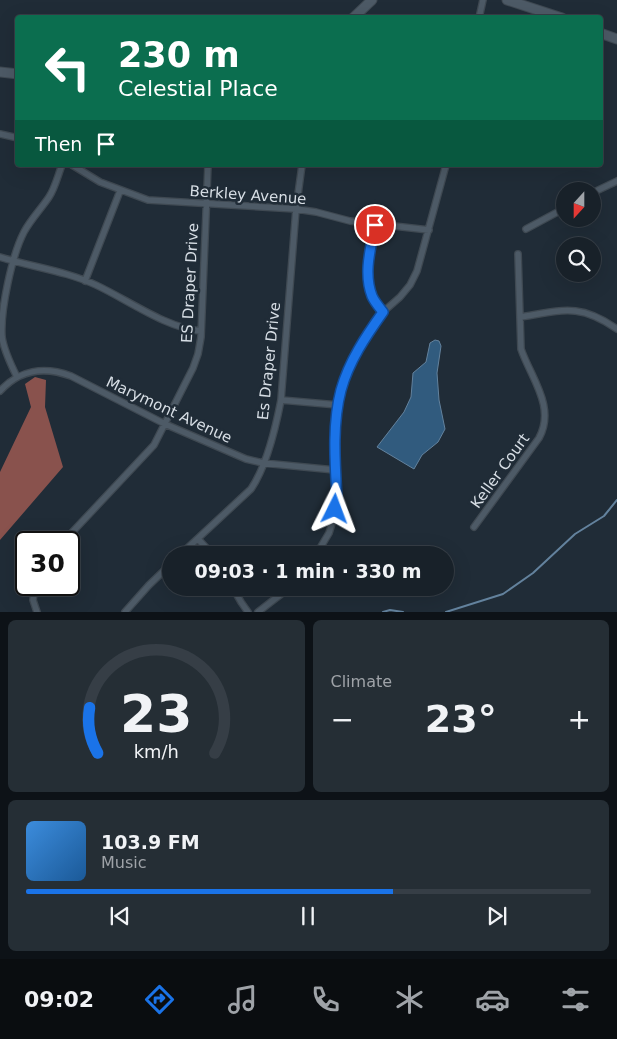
<!DOCTYPE html>
<meta charset="utf-8">
<style>
body{margin:0;font-family:"DejaVu Sans",sans-serif;background:#252e35;color:#f1f3f6;height:100vh;display:flex;flex-direction:column;font-size:19px;white-space:nowrap}
*{box-sizing:border-box;margin:0}
p{font-size:16px;color:#9fa3a8}
.icon{flex:none;width:28px;height:28px;fill:none;stroke:currentColor;stroke-width:2;stroke-linecap:round;stroke-linejoin:round}
.map{position:relative;height:612px;overflow:hidden}
.drawer{display:flex;flex-direction:column;gap:8px;padding:8px;background:#0d1217;flex:1}
.drawer>*{flex:none}
.top-card{position:absolute;left:15px;top:15px;width:588px;height:152px;border-radius:5px;box-shadow:0 5px 20px #0002,0 0 0 1px #363e46;background:#0b6e4f;color:#fff;overflow:hidden}
.needle{width:32px;rotate:201deg}
.buttons{position:absolute;left:556px;top:182px;display:grid;gap:10px}
.buttons a{display:grid;place-items:center;width:45px;height:45px;border-radius:50%;background:#182129;box-shadow:0 5px 20px #0002,0 0 0 1px #363e46;font-size:25px}
.speed{position:absolute;left:15px;top:531px;display:flex;gap:10px;font-size:25px;font-weight:700;text-align:center}
.speed>*{display:grid;place-content:center;width:65px;height:65px;border-radius:50%;background:#182129;box-shadow:0 5px 20px #0002,0 0 0 1px #363e46;line-height:1}
.speed .limit{border:2px solid #111;border-radius:8px;background:#fff;color:#111}
.pin{position:absolute;display:grid;place-items:center;width:42px;height:42px;color:#fff;margin:-21px;border:2px solid #fff;border-radius:50%;box-shadow:0 1px 5px #0007}
.me{position:absolute;width:55px;margin:-28px;rotate:3deg;stroke-linejoin:round;filter:drop-shadow(0 0 4px #0008)}
.turn{display:flex;align-items:center;gap:18px;height:105px;padding:0 20px;font-size:22px}
.turn .icon{width:65px;height:65px;stroke-width:2.5}
.turn b{display:block;font-size:35px;line-height:42px}
.then{display:flex;align-items:center;height:48px;padding:0 20px;background:#0003;gap:10px;font-size:19px}
.big{font-size:38px;font-weight:700;line-height:1.1}
.drawer .tile{flex:1;display:flex;flex-direction:column;justify-content:center;gap:8px;min-width:0;padding:0 18px;border-radius:8px;background:#252e35}
.drawer .dial{align-items:center;gap:0}
.dial svg{height:130px;overflow:visible;fill:none;stroke:#363e46;stroke-width:7;stroke-linecap:round;text-anchor:middle}
.dial text{fill:#f1f3f6;stroke:none}
.song{display:flex;align-items:center;gap:15px}
.cover{width:60px;height:60px;border-radius:8px;background:linear-gradient(135deg,hsl(210 70% 55%),hsl(210 70% 35%))}
.played{height:5px;border-radius:2px;background:linear-gradient(90deg,#1a73e8 65%,#363e46 65%)}
.keys{display:flex;justify-content:space-around;direction:ltr}
.heat{display:flex;justify-content:space-between;align-items:center;font-size:28px;direction:ltr}
.drawer .tiles{flex:1;display:grid;gap:8px;grid-template-columns:1fr 1fr}
.tile:last-child{grid-column:span 2}
.trip{position:absolute;left:162px;top:546px;width:292px;height:50px;border-radius:25px;background:#182129;box-shadow:0 5px 20px #0002,0 0 0 1px #363e46;font-weight:700;line-height:50px;text-align:center}
.tab-bar{display:flex;height:80px;justify-content:space-around;align-items:center;background:#0a0d10;color:#9fa3a8}
.tab-bar .icon{width:35px;height:35px}
.tab-bar .selected{color:#1a73e8}
.tab-bar b{font-size:22px;color:#f1f3f6}
.map>svg:first-child{display:block}
.forest{fill:#89524d}
.water{fill:#315b7e;stroke:#63829d}
.lines{fill:none;stroke-linecap:round;stroke-linejoin:round}
.stream{stroke:#63829d;stroke-width:2}
.street-casing{stroke:#3f4952;stroke-width:8}
.secondary-casing{stroke:#3f4952;stroke-width:11}
.street{stroke:#4d5a66;stroke-width:5.5}
.secondary{stroke:#4d5a66;stroke-width:9}
.route-casing{stroke:#114b97;stroke-width:12}
.route{stroke:#1a73e8;stroke-width:9}
.labels{text-anchor:middle;dominant-baseline:central;stroke-width:5;stroke-linejoin:round;paint-order:stroke}
.street-label{font-size:15px;fill:#d7dee5;stroke:#202c37}
</style>
<div class="map">
<svg width="617" height="612" viewBox="0 0 617 612">
<rect width="100%" height="100%" fill="#202c37"/>
<!-- forest -->
<path class="forest" d="M35 377 46 380 45 407 63 467 0 540V472L31 407 25 384Z"/>
<!-- water -->
<path class="water" d="M435 340 439 341 441 346 437 373 439 400 445 429 438 442 422 455 414 469 377 447 404 412 411 397 413 373 426 362 430 343Z"/>
<g class="lines">
<!-- stream -->
<path class="stream" d="M383 612 390 610 403 612
M446 612 503 594 533 573 575 534 604 516 617 500"/>
<defs>
<path id="street" d="M479 18 483 0
M0 134 18 138
M72 165 100 182 148 200 296 209 316 212 350 221 429 230
M592 193 617 181
M375 225C371 247 363 273 372 296 374 301 379 307 383 312
M526 229 565 208
M0 257C32 267 66 271 96 285 128 300 166 328 201 331
M85 281 120 191
M521 317C563 310 580 303 617 329
M17 377C11 365 4 351 2 337 0 311 12 255 24 232 31 219 41 209 49 197 55 188 58 175 62 165
M0 391C19 370 44 366 71 376L165 424 246 459 263 463 335 470
M281 400 338 405
M474 527 539 438C556 407 531 378 521 349L518 254
M198 539 213 555
M63 542 154 445 193 368 198 354 201 337 208 165
M180 555 251 489C266 467 276 426 281 400L296 209 302 165
M316 555 329 533 333 520 337 498 336 426 338 405 346 376 368 334 383 312 400 297 410 285 417 271 446 165
M35 585 33 600 37 612
M233 588 241 602 248 612
M125 612 149 585 171 564
M258 612 289 588"/>
<path id="secondary" d="M507 0 562 18
M353 18 372 0
M600 33 617 39
M0 72 18 74"/>
</defs>
<!-- street casing -->
<use href="#street" class="street-casing"/>
<!-- secondary casing -->
<use href="#secondary" class="secondary-casing"/>
<!-- street -->
<use href="#street" class="street"/>
<!-- secondary -->
<use href="#secondary" class="secondary"/>
</g>
<g class="lines">
<defs>
<path id="route" d="M335 509 337 498C335 463 332 424 341 390 349 361 366 336 383 312 379 307 374 301 372 296 363 273 371 247 375 225"/>
</defs>
<!-- route casing -->
<use href="#route" class="route-casing"/>
<!-- route -->
<use href="#route" class="route"/>
</g>
<g class="labels">
<!-- street labels -->
<g class="street-label">
<text transform="translate(248 195) rotate(4)">Berkley Avenue</text>
<text transform="translate(190 283) rotate(-87)">ES Draper Drive</text>
<text transform="translate(269 361) rotate(-84)">Es Draper Drive</text>
<text transform="translate(169 410) rotate(25)">Marymont Avenue</text>
<text transform="translate(500 471) rotate(-54)">Keller Court</text>
</g>
</g>
</svg>
<div class="buttons">
<a><svg class="needle" viewBox="-14 -14 28 28"><path d="M0-13l5 13h-10z" fill="#e53935"/><path d="M0 13l5-13h-10z" fill="#9fa3a8"/></svg></a>
<a><svg class="icon" aria-label="search" viewBox="0 0 24 24"><circle cx="10" cy="10" r="6"/><path d="M15 15l6 6"/></svg></a>
</div>
<div class="speed"><div class="limit">30</div></div>
<div class="pin" style="left:375px;top:225px;background:#d93025"><svg class="icon" aria-label="arrive" viewBox="0 0 24 24"><path d="M6 21V4h12l-3 4 3 4H6"/></svg></div>
<svg class="me" style="left:335px;top:509px" viewBox="-20 -20 40 40"><path d="M0-17L14 15 0 8-14 15z" fill="#1a73e8" stroke="#fff" stroke-width="4"/></svg>
<div class="trip">09:03 · 1 min · 330 m</div>
<div class="top-card">
<div class="turn"><svg class="icon" aria-label="left" viewBox="0 0 24 24"><path d="M17 20v-9H6M10 6l-5 5 5 5"/></svg><div><b>230 m</b>Celestial Place</div></div>
<div class="then">Then<svg class="icon" aria-label="arrive" viewBox="0 0 24 24"><path d="M6 21V4h12l-3 4 3 4H6"/></svg></div>
</div>
</div>
<section class="drawer">
<div class="tiles">
<div class="tile dial"><svg viewBox="0 0 100 80">
<path d="M14 69A42 42 0 1 1 86 69"/>
<path d="M14 69A42 42 0 0 1 9 41" stroke="#1a73e8"/>
<text x="50" y="56" font-size="32" font-weight="700">23</text>
<text x="50" y="72" font-size="11">km/h</text>
</svg></div>
<div class="tile"><p>Climate</p>
<div class="heat"><a>−</a><b class="big">23°</b><a>+</a></div>
</div>
<div class="tile">
<div class="song"><i class="cover"></i><div><b>103.9 FM</b><p>Music</p></div></div>
<div class="played"></div>
<div class="keys"><svg class="icon" aria-label="previous" viewBox="0 0 24 24"><path d="M18 5L8 12l10 7zM5 5v14"/></svg><svg class="icon" aria-label="pause" viewBox="0 0 24 24"><path d="M8 5v14M16 5v14"/></svg><svg class="icon" aria-label="next" viewBox="0 0 24 24"><path d="M6 5l10 7-10 7zM19 5v14"/></svg></div>
</div>
</div>
</section>
<nav class="tab-bar">
<b>09:02</b>
<svg class="icon selected" aria-label="directions" viewBox="0 0 24 24"><path d="M12 3l9 9-9 9-9-9zM9 14v-3h6M13 9l2 2-2 2"/></svg>
<svg class="icon" aria-label="music" viewBox="0 0 24 24"><path d="M9 18V5l10-2v13"/><circle cx="6" cy="18" r="3"/><circle cx="16" cy="16" r="3"/></svg>
<svg class="icon" aria-label="phone" viewBox="0 0 24 24"><path d="M5 4h4l2 5-3 2q2 4 5 5l2-3 5 2v4C11 20 4 13 5 4z"/></svg>
<svg class="icon" aria-label="climate" viewBox="0 0 24 24"><path d="M12 3v18M4 7l16 10M4 17L20 7"/></svg>
<svg class="icon" aria-label="car" viewBox="0 0 24 24"><path d="M5 17H2v-5l4-1 3-4h7l3 4 3 1v5h-3M9 17h6M6 11h13"/><circle cx="7" cy="17" r="2"/><circle cx="17" cy="17" r="2"/></svg>
<svg class="icon" aria-label="filters" viewBox="0 0 24 24"><path d="M4 7h16M4 17h16"/><circle cx="9" cy="7" r="2"/><circle cx="15" cy="17" r="2"/></svg>
</nav>
